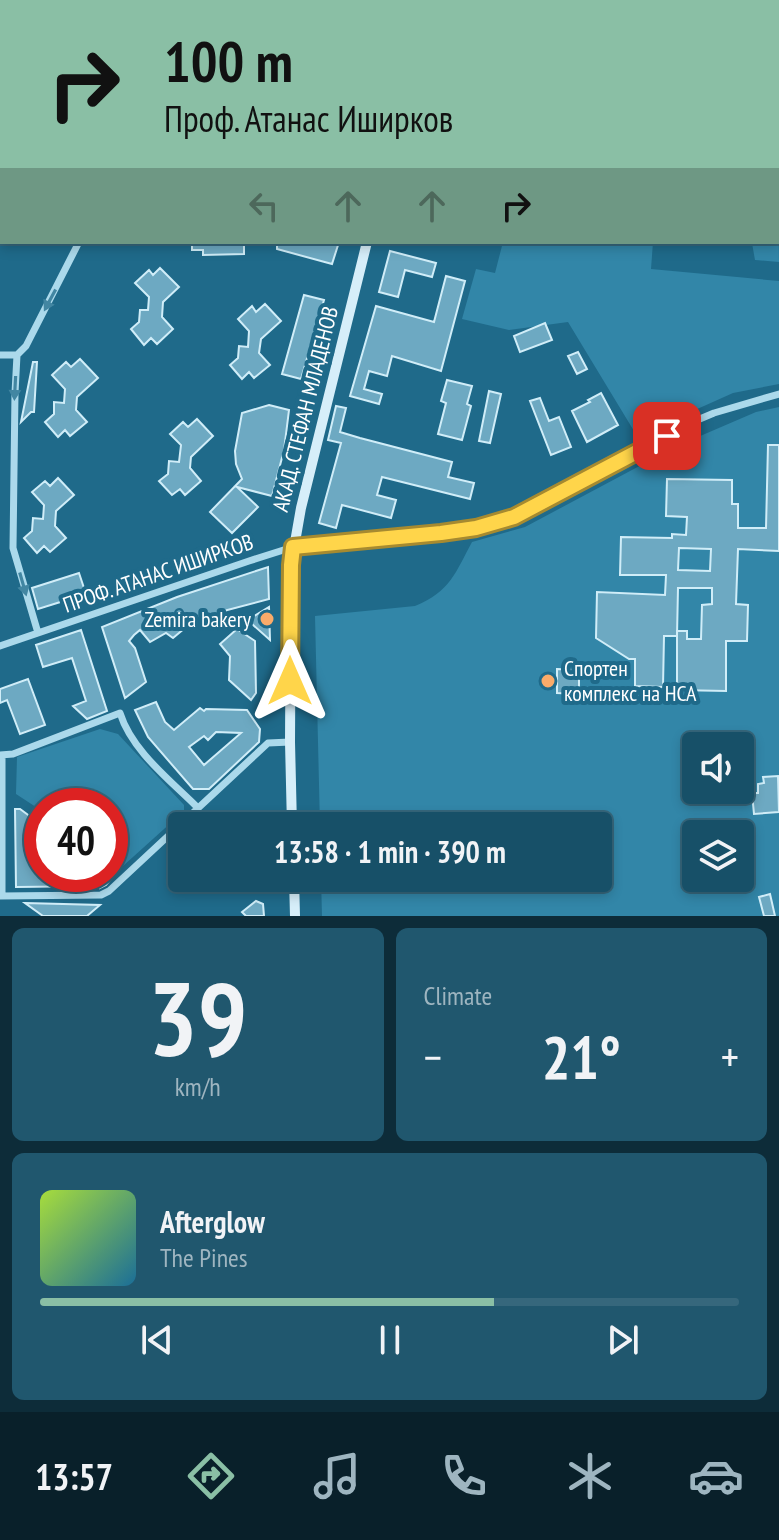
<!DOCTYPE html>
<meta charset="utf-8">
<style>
body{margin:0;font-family:"PT Sans Narrow",sans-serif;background:#20576e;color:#f1f3f6;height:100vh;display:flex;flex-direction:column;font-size:30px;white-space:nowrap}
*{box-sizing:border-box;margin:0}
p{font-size:26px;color:#9eb5c0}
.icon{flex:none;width:44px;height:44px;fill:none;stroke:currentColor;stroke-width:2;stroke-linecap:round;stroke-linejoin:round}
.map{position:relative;height:916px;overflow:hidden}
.details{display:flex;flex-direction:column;gap:12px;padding:12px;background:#0d2c39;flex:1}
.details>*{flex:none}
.banner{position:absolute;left:0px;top:0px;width:780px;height:244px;box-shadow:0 4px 12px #0003,0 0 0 2px #36677c;background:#8abfa5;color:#111;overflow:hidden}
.fabs{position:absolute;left:682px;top:732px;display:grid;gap:16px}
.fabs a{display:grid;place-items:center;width:72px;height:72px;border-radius:8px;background:#175068;box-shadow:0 4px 12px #0003,0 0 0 2px #36677c;font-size:40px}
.speed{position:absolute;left:24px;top:788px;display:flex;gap:16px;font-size:40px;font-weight:700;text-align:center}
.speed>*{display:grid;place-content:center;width:104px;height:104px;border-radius:50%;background:#175068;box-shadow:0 4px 12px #0003,0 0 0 2px #36677c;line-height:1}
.speed .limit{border:12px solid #d22;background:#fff;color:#111}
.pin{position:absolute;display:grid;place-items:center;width:68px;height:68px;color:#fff;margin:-34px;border-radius:16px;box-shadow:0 4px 12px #0006}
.me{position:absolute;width:88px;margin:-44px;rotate:0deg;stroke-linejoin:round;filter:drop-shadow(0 0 6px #0008)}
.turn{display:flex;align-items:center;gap:28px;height:168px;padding:0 32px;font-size:36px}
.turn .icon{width:104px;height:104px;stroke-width:2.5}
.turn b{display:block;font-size:56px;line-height:68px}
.lanes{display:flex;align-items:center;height:76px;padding:0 32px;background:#0003;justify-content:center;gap:40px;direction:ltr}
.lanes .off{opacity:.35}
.big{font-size:60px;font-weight:800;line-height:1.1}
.details .widget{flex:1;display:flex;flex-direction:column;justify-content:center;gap:12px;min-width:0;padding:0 28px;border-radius:12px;background:#20576e}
.details .dial{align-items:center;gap:0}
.dial b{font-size:104px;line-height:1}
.song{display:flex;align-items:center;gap:24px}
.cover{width:96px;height:96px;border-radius:12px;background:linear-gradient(135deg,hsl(80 70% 55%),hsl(200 70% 35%))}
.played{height:8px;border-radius:4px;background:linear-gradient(90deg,#8abfa5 65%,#36677c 65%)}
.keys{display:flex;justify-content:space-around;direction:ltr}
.heat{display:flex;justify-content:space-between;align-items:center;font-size:44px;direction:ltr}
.details .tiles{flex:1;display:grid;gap:12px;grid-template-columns:1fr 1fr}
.widget:last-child{grid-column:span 2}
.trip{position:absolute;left:168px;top:812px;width:444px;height:80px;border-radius:8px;background:#175068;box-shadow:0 4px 12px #0003,0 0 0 2px #36677c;font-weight:800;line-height:80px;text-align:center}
.tabs{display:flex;height:128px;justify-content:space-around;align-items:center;background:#09202a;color:#9eb5c0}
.tabs .icon{width:56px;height:56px}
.tabs .current{color:#8abfa5}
.tabs b{font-size:36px;color:#f1f3f6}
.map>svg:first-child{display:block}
.green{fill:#3286a8;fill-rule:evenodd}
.building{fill:#6da9c2;stroke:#d0edf8;stroke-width:2;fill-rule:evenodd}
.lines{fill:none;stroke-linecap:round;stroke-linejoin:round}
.street{stroke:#abd9eb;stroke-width:7}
.secondary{stroke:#d6eef9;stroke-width:10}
.oneway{fill:#4286a2}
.route-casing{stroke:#a68a30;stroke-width:20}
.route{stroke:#ffd54a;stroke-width:14}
.poi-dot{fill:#faab6a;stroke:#1f6a8a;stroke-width:3}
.labels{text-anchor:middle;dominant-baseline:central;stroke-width:8;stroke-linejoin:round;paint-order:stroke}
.street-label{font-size:22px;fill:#fff;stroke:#1f6a8a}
.poi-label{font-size:22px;fill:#fff;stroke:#1f6a8a;text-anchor:end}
</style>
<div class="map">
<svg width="779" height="916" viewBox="0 0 779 916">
<rect width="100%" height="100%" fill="#1f6a8a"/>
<!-- green -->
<path class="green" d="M778 179 779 262 755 260 752 243 749 242H778Z
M503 242H653L651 269 779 281V384L733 393 637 436 568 322 509 330 462 319 476 269 495 273Z
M779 407V916H322L321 878H598V826H320L315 616 415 606C451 591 455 573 472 542L525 527 677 446 756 412ZM696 746H740V790H696ZM696 834H740V878H696Z
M100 729 118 734 184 805V811L123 866 110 857V806H42V811L16 794 17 757Z"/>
<!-- building -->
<path class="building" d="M192 242H244V254L203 255V250H192Z
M277 242H339L332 264 277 249Z
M390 251 436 263 432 277 405 270 398 297 379 292Z
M160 268 179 287 163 302 162 317 173 329 157 344 151 338 144 345 131 329 139 322 140 310H148L149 297 135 283 149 270 153 275Z
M446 276 465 281 441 371 392 356 387 376 369 371 364 389 382 394 379 404 350 396 376 306 434 322Z
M304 295 324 300 301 379 282 374Z
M265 304 281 321 261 339 259 353 270 365 254 378 249 372 242 379 230 365 238 358 239 346 248 347 249 331 238 319 252 306 256 312Z
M545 323 552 340 520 352 514 336Z
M578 352 587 369 577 374 568 356Z
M80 359 98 378 77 397 76 410 87 422 70 436 65 430 58 437 45 422 54 414V402L64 403 65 389 52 375 66 362 71 367Z
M33 362H37L34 412H31L21 422Z
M447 380 472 386 467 404 471 406 462 440 438 434 446 403 441 401Z
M489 391 501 394 490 443 479 441Z
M601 393 618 425 587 442 572 411 590 402 588 400Z
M540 398 549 421 559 417 571 447 551 455 530 401Z
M269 405 289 410 284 450 272 496 237 487 258 507 232 533 210 512 242 479 236 464 235 451 242 413Z
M336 406 346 408 340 432 360 438 452 462 448 477 474 483 470 499 382 477 377 495 396 500 391 518 342 505 336 528 319 523 341 443 328 440Z
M197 419 213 436 191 457 190 468 201 481 185 495 180 489 172 495 159 481 168 474 169 461 179 462 181 445 170 434 183 422 188 427Z
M768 445H779V551L738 549 736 604 748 605 747 641H726V691L677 690V631H687V639H701L702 605 712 604V588H678L677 636H664L663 687 635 686V659H629L596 638 597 592 665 595 666 575H620L621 537 672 538V534L686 535 687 517 666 516 667 479 732 480V504H738V528H766ZM679 548 711 549 710 571 678 570Z
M58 478 74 495 56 511 55 526 66 538 50 552 44 546 37 553 24 538 32 531 33 518 43 519 44 505 32 492 45 481 50 486Z
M268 567 269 599 197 618 173 638 166 633 150 642 140 630 134 635 129 641 135 648 146 682 125 698 102 627 177 597Z
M79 573 86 594 38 609 32 588Z
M269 607 270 640 252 624 251 618Z
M237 629 255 641 256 693 251 700 229 680 230 656 220 644Z
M81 630 107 711 87 719 73 706 86 701 72 658 43 667 36 645Z
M557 669 579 670V694L557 693Z
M28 679 45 725 20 734 7 700 0 703V689Z
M156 702 165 722 174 730 200 708 204 711 206 709 247 710 260 729 259 742 209 789H193L148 737 135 710ZM216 732 241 733 204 765 189 747 204 736 208 740Z
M778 776 779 812 754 814 752 793H758V784L764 783 763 777Z
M15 809H20L39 823V832L42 835V874H115L106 885 100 888V886L16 887Z
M770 894 775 916H764L759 897Z
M256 901 263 904 264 916H246L242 912Z
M25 903 100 905 87 916H43Z"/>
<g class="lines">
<!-- street -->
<path class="street" d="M0 355H17L26 346 79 242
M17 355 15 393 13 548 38 633
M0 646 249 561 293 547 441 533 476 528 514 517 695 421 714 413 779 394
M0 755 13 754 120 713C132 751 170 780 197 807
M2 755V896
M0 896 101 895 109 891 268 743 290 742"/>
<!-- secondary -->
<path class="secondary" d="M427 2 428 0
M292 826 290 742 291 565 301 508 367 242
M294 878 295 916"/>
</g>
<!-- one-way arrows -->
<defs><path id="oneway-solid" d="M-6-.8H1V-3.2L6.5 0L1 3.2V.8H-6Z" transform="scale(2)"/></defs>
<g class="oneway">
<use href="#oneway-solid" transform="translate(50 300) rotate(118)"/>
<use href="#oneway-solid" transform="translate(15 388) rotate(93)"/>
<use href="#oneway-solid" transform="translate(23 584) rotate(74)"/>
</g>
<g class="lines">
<defs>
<path id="route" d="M290 681 291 565 293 547 441 533 476 528 514 517 667 436"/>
</defs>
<!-- route casing -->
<use href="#route" class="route-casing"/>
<!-- route -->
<use href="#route" class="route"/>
</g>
<!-- markers -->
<g class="poi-dot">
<circle cx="267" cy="619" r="8"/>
<circle cx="548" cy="681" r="8"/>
</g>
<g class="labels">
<!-- street labels -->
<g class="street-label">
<text transform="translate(305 409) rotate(-76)">АКАД. СТЕФАН МЛАДЕНОВ</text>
<text transform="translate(158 573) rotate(-19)">ПРОФ. АТАНАС ИШИРКОВ</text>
</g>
<!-- poi labels -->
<g class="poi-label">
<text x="251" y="619">Zemira bakery</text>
<text x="564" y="668" text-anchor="start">Спортен<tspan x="564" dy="25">комплекс на НСА</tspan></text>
</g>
</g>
</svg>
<div class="fabs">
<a><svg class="icon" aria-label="sound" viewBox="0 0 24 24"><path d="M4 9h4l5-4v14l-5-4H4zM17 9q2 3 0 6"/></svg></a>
<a><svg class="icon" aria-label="layers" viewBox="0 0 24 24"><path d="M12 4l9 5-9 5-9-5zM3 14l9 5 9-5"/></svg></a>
</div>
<div class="speed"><div class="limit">40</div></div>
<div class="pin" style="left:667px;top:436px;background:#d93025"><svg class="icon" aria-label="arrive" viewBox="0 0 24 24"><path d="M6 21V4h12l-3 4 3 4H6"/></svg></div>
<svg class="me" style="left:290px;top:681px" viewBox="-20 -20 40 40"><path d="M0-17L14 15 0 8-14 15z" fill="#ffd54a" stroke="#fff" stroke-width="4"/></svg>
<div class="trip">13:58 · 1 min · 390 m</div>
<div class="banner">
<div class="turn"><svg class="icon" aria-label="right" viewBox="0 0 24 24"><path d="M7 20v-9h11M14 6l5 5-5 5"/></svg><div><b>100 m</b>Проф. Атанас Иширков</div></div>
<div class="lanes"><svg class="icon off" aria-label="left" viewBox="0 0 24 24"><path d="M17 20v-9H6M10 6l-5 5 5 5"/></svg><svg class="icon off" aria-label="ahead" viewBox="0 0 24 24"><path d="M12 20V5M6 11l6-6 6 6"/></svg><svg class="icon off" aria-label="ahead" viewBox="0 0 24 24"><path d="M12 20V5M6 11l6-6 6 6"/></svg><svg class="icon" aria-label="right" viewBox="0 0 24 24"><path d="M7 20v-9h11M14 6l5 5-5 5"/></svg></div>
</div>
</div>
<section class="details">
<div class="tiles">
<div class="widget dial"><b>39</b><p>km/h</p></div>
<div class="widget"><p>Climate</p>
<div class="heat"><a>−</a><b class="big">21°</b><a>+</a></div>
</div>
<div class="widget">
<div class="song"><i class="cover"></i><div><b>Afterglow</b><p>The Pines</p></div></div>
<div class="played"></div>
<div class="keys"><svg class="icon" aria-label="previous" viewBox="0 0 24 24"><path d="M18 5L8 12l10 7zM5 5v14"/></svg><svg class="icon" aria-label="pause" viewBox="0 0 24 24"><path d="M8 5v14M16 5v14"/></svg><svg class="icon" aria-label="next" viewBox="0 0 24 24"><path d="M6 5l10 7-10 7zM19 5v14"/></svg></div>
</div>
</div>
</section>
<nav class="tabs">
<b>13:57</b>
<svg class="icon current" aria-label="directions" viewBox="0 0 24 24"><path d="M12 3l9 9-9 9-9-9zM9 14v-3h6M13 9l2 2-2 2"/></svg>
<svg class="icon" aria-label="music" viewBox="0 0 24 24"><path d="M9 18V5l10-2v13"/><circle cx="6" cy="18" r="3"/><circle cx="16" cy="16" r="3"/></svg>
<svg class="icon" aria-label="phone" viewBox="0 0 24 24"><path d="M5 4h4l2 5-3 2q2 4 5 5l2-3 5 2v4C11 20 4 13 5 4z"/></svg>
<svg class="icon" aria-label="climate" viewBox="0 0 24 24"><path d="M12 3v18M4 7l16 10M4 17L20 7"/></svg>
<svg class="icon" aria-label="car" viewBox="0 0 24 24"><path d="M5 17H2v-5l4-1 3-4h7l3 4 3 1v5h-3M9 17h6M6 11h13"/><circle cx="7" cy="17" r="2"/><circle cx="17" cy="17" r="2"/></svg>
</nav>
